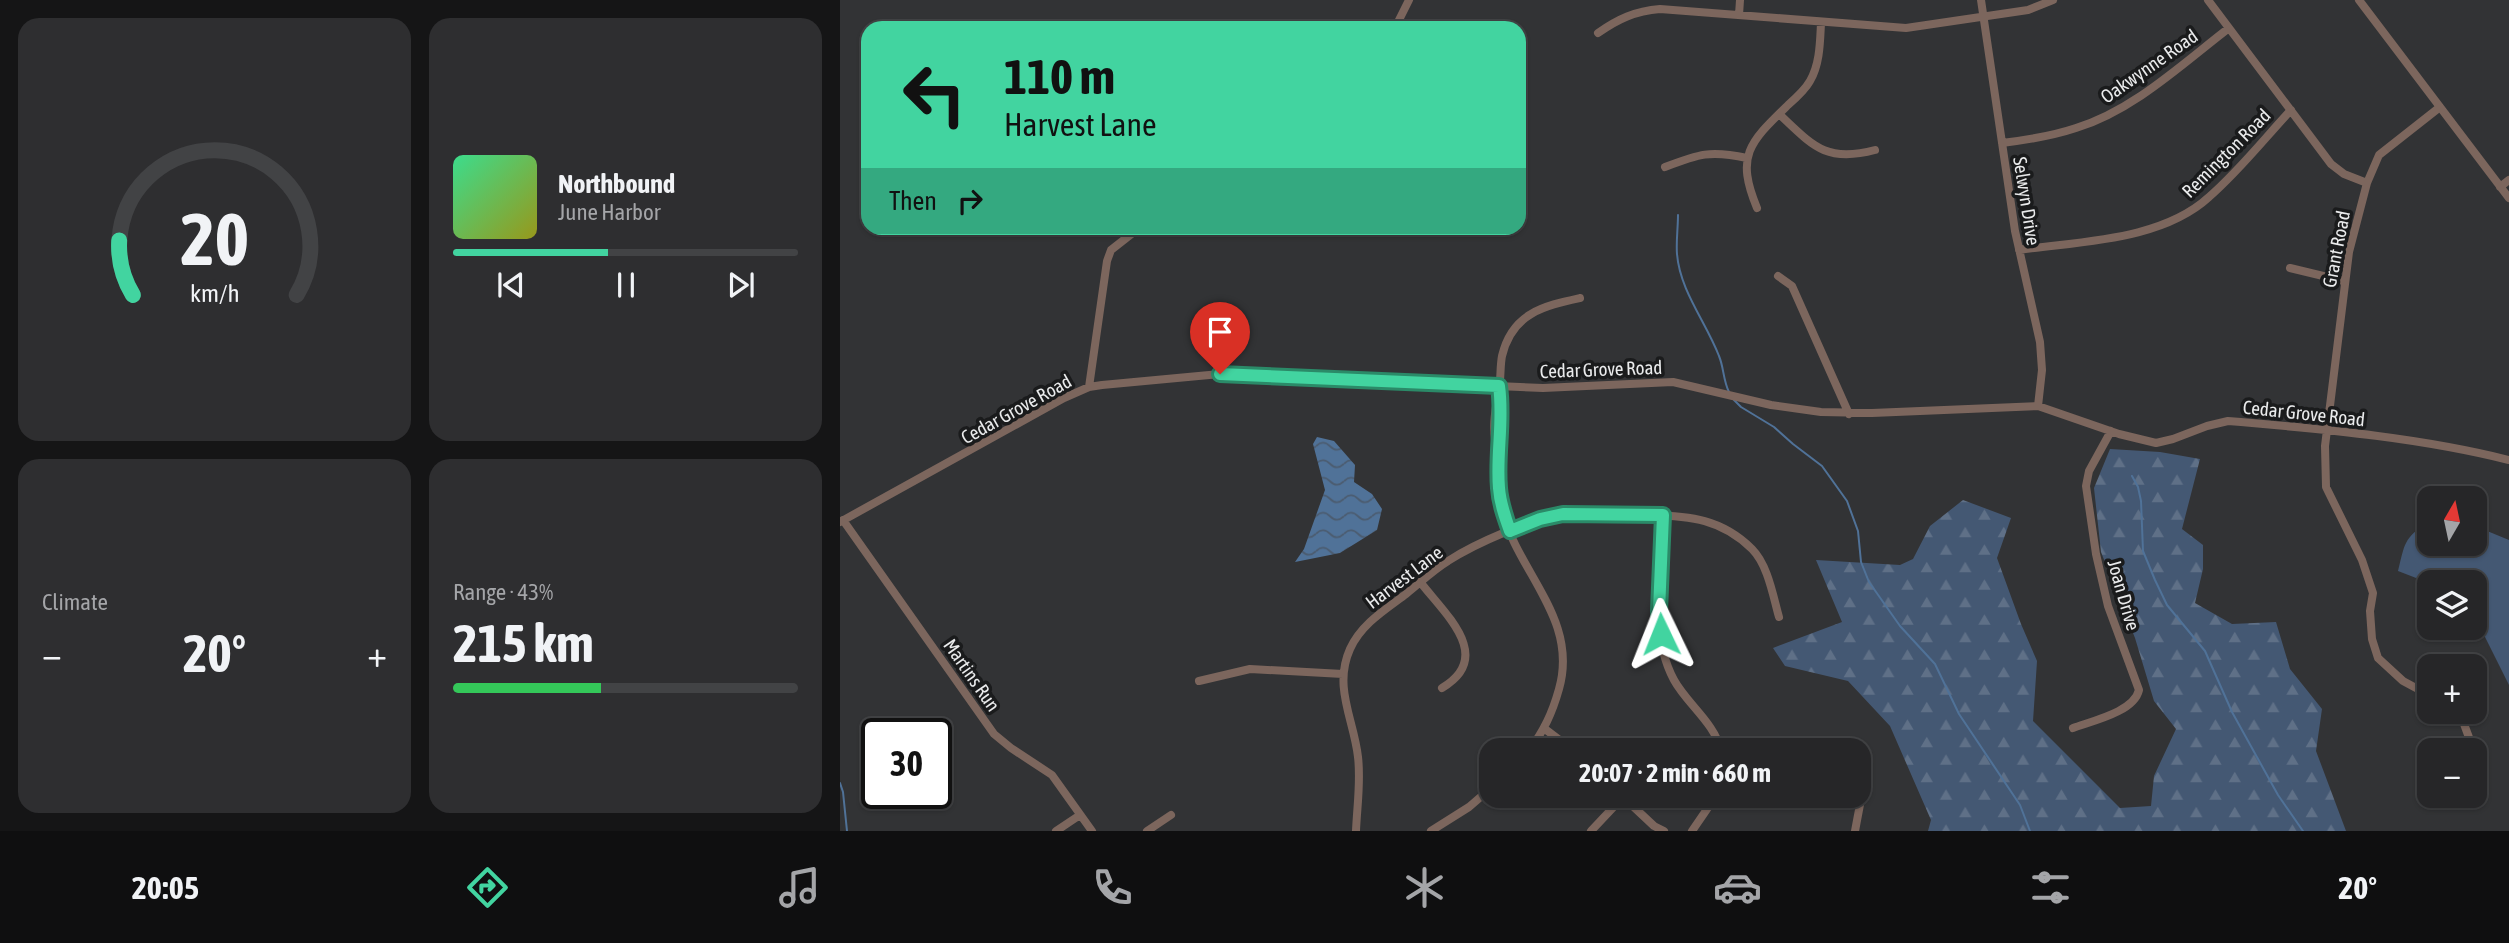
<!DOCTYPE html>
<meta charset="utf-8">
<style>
body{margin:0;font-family:"Asap Condensed",sans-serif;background:#2e2e30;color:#f1f3f6;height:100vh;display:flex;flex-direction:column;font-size:26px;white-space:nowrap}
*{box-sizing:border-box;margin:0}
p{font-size:23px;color:#a4a5a8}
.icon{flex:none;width:38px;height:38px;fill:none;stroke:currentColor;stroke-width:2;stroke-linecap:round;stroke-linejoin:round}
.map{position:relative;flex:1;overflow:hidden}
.drawer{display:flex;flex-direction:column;gap:18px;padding:18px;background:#151516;width:840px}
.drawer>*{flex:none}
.banner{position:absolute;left:21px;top:21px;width:665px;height:214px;border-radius:21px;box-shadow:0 2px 5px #0004,0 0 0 2px #424345;background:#42d4a0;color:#111;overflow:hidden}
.needle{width:46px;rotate:9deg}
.tools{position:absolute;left:1577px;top:486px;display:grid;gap:14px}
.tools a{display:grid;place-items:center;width:70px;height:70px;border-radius:14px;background:#262628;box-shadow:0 2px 5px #0004,0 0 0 2px #424345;font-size:35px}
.speed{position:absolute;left:21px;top:718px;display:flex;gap:14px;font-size:35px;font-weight:700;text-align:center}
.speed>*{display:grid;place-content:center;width:91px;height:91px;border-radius:50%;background:#262628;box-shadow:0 2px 5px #0004,0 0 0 2px #424345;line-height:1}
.speed .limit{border:4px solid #111;border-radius:10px;background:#fff;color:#111}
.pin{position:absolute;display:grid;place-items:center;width:60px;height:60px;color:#fff;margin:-72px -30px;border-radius:50% 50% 50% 0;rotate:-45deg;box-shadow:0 0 7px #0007}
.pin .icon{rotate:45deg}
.me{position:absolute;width:77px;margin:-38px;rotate:358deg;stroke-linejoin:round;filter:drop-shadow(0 0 5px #0008)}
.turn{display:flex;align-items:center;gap:24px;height:147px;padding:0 28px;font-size:32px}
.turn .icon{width:91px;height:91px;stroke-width:2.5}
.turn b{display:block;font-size:49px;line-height:60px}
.then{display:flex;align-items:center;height:66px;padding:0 28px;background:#0003;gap:14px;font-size:26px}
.big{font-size:52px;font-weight:700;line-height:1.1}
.drawer .card{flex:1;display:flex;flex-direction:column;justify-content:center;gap:10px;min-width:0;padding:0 24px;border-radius:21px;background:#2e2e30}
.drawer .dial{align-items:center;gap:0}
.dial svg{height:182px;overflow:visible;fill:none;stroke:#424345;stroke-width:7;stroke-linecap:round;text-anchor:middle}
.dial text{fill:#f1f3f6;stroke:none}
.song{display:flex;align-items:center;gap:21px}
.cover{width:84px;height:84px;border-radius:10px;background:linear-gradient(135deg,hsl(150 70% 55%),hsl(60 70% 35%))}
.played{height:7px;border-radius:4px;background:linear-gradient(90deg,#42d4a0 45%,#424345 45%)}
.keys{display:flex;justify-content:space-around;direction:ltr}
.heat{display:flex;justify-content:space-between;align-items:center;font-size:38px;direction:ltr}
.charge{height:10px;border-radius:5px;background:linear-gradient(90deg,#34c759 43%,#424345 0)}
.drawer .tiles{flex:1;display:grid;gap:18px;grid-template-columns:repeat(2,1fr)}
.trip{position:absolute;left:639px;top:738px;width:392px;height:70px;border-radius:21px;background:#262628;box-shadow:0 2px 5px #0004,0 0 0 2px #424345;font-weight:700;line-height:70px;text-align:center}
.tab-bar{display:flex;height:112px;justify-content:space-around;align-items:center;background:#0f0f10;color:#a4a5a8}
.tab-bar .icon{width:49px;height:49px}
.tab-bar .selected{color:#42d4a0}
.tab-bar b{font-size:32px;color:#f1f3f6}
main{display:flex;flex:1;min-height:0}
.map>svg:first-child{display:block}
.green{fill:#445873}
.forest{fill:url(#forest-firs)}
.water{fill:url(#water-waves)}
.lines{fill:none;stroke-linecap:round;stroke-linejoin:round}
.stream{stroke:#507298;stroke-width:2}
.minor{stroke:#7c665d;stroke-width:8}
.route-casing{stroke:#2b8a68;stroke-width:18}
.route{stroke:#42d4a0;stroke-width:12}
.labels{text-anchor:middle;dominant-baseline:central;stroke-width:7;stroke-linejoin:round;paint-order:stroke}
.street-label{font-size:19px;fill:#eaebec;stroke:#1a1b1c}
</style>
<main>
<section class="drawer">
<div class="tiles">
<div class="card dial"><svg viewBox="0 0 100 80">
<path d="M14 69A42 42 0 1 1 86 69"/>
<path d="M14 69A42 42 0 0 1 8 45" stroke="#42d4a0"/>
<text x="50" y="56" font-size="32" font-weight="700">20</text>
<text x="50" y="72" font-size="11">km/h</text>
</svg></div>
<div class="card">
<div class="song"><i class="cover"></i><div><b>Northbound</b><p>June Harbor</p></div></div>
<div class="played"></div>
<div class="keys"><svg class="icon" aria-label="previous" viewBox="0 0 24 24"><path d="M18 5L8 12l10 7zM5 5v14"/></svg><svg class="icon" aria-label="pause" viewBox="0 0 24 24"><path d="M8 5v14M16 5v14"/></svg><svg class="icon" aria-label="next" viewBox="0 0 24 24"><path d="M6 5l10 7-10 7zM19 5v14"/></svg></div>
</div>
<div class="card"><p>Climate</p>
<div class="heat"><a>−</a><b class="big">20°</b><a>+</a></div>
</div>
<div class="card"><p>Range · 43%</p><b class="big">215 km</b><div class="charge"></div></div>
</div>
</section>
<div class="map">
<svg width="1669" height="831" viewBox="0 0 1669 831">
<defs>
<pattern id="forest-firs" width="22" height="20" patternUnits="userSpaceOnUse" patternTransform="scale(1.75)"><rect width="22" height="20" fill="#445873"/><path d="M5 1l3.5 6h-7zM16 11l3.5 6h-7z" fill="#5f7087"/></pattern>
<pattern id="water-waves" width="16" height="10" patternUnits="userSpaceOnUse" patternTransform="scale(1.75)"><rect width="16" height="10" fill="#507298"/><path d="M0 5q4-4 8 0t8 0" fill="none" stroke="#4b5c70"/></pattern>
</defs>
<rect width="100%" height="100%" fill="#323335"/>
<!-- green -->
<path class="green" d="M1589 522V544H1634L1635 526 1669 540V685L1635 617 1634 583H1589L1558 571C1565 544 1563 538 1589 522Z"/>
<!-- forest -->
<path class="forest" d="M1270 449 1320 452 1360 459 1342 529 1363 545V569L1355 603 1392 624 1436 622 1450 669 1482 709 1476 751 1506 831H1088L1091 820 1050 726 1008 681 945 666 933 648 1002 622 976 560 1060 565 1073 559 1090 526 1123 500 1171 518 1157 558 1181 624 1197 661 1193 721 1280 808 1311 806 1314 776 1336 729 1314 701 1295 638 1261 552 1254 488Z"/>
<!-- water -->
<path class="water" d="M477 437 494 441 515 465 514 482 532 494 542 509 537 530 500 553 455 562 464 549 485 490 473 444Z"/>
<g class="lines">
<!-- stream -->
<path class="stream" d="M838 215C838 228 836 241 837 254 840 291 866 322 879 356 884 368 883 380 889 392
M894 400 901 407 934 427 953 444 982 466 1007 501 1018 531 1021 562 1029 582 1060 626 1095 664 1119 714 1180 805 1190 831
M1292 476 1298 487 1301 501 1303 551 1315 580 1327 605 1365 651 1392 712 1438 795 1463 831
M0 783 3 792 7 831"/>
<!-- minor -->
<path class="minor" d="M1141 0 1175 231 1200 342 1202 370 1198 406
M1368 0 1491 164 1504 174 1527 183
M1519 0 1669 198
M899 15 900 0
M555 28 569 0
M758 33C778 19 795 11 820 9L1066 28 1188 10 1213 0
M939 114C973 146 986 163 1035 150
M1162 143C1187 140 1212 136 1236 128 1294 110 1342 64 1389 28
M825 167C859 154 870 150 907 158
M1660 187 1669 180
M917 208C895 155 910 142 948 105 956 98 965 90 970 81 980 64 980 42 981 23
M1179 250C1240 241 1321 241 1369 197 1399 171 1424 139 1451 110
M1450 268 1504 281
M938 276 952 286 1009 414
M659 386C665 427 652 469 662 510 678 573 739 619 719 689 712 714 704 730 689 751
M249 387 267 261 271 250 299 228
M658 453C651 431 655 411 659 388 661 378 660 366 662 356 672 313 704 306 740 298
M823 515C821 567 808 632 834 680 847 704 875 723 881 751
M3 520 154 734 171 748 212 775 252 831
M0 522 224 398 249 387 262 385 380 374 703 388 833 382 931 405 981 412 1032 413 1198 406 1279 434 1316 443 1333 439 1367 426 1388 421 1401 422C1491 430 1581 438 1669 460
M581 583C605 614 655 657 602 688
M359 681 410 669 503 674
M1589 695 1563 681 1538 658 1532 639 1530 611 1533 593 1522 560 1486 487 1485 446 1509 252 1527 183 1539 155 1600 107
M1615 712 1624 724 1634 751
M1233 728C1252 721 1294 712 1299 690L1268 606 1256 554 1246 486 1249 471 1271 431
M705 729 734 751
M1634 761 1635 771
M782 796 814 826 824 831
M216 831 240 815
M307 831 331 815
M516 831C517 806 521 782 518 757 514 720 493 687 510 649 521 624 546 609 566 594 580 583 593 570 608 561 634 544 695 517 725 514 753 511 782 514 810 515 850 516 882 519 912 549 928 565 933 596 939 617
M591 831 629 807 651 788
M751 831 783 797
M852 831 876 796
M1015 831 1025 778"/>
</g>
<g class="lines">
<defs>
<path id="route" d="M380 374 659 386C664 420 656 454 659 488 660 503 665 517 670 531L700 519 723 514 823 515 819 611 821 634"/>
</defs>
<!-- route casing -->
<use href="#route" class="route-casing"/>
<!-- route -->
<use href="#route" class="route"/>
</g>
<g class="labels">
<!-- street labels -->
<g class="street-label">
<text transform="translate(1309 66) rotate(-35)">Oakwynne Road</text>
<text transform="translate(1386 153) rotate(-45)">Remington Road</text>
<text transform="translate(1187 201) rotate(81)">Selwyn Drive</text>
<text transform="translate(1496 249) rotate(-79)">Grant Road</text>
<text transform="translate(761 369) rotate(-2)">Cedar Grove Road</text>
<text transform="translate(176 409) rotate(-29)">Cedar Grove Road</text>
<text transform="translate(1464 413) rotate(6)">Cedar Grove Road</text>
<text transform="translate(564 577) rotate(-37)">Harvest Lane</text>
<text transform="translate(1284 595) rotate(74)">Joan Drive</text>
<text transform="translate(132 675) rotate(55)">Martins Run</text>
</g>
</g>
</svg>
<div class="tools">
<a><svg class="needle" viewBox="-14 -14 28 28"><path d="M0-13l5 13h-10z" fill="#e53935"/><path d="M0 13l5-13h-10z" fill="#a4a5a8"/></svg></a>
<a><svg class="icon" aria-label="layers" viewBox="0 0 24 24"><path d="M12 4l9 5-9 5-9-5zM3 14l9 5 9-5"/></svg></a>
<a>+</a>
<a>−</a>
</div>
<div class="speed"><div class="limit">30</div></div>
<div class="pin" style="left:380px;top:374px;background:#d93025"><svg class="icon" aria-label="arrive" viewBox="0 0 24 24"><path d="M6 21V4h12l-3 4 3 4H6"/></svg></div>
<svg class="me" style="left:821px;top:634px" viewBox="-20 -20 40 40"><path d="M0-17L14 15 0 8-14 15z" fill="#42d4a0" stroke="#fff" stroke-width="4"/></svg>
<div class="trip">20:07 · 2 min · 660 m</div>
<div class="banner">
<div class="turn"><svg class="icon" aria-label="left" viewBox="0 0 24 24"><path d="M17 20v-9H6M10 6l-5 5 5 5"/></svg><div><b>110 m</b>Harvest Lane</div></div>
<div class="then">Then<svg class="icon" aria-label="right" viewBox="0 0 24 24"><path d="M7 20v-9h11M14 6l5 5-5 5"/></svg></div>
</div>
</div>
</main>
<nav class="tab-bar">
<b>20:05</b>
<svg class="icon selected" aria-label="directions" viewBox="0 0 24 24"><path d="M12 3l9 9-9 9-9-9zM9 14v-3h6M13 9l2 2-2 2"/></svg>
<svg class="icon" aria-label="music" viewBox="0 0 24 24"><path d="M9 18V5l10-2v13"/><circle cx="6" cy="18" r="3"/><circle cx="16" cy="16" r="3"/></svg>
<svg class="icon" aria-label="phone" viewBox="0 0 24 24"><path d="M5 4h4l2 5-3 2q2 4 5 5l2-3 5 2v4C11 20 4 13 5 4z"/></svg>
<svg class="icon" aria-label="climate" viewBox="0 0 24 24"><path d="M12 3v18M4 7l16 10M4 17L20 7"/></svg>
<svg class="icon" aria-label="car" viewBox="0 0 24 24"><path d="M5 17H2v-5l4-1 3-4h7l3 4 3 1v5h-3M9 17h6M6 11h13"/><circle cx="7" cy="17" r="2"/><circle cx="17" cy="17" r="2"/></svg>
<svg class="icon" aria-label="filters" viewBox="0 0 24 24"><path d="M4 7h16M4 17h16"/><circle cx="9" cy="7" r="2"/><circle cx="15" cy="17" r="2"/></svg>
<b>20°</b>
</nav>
